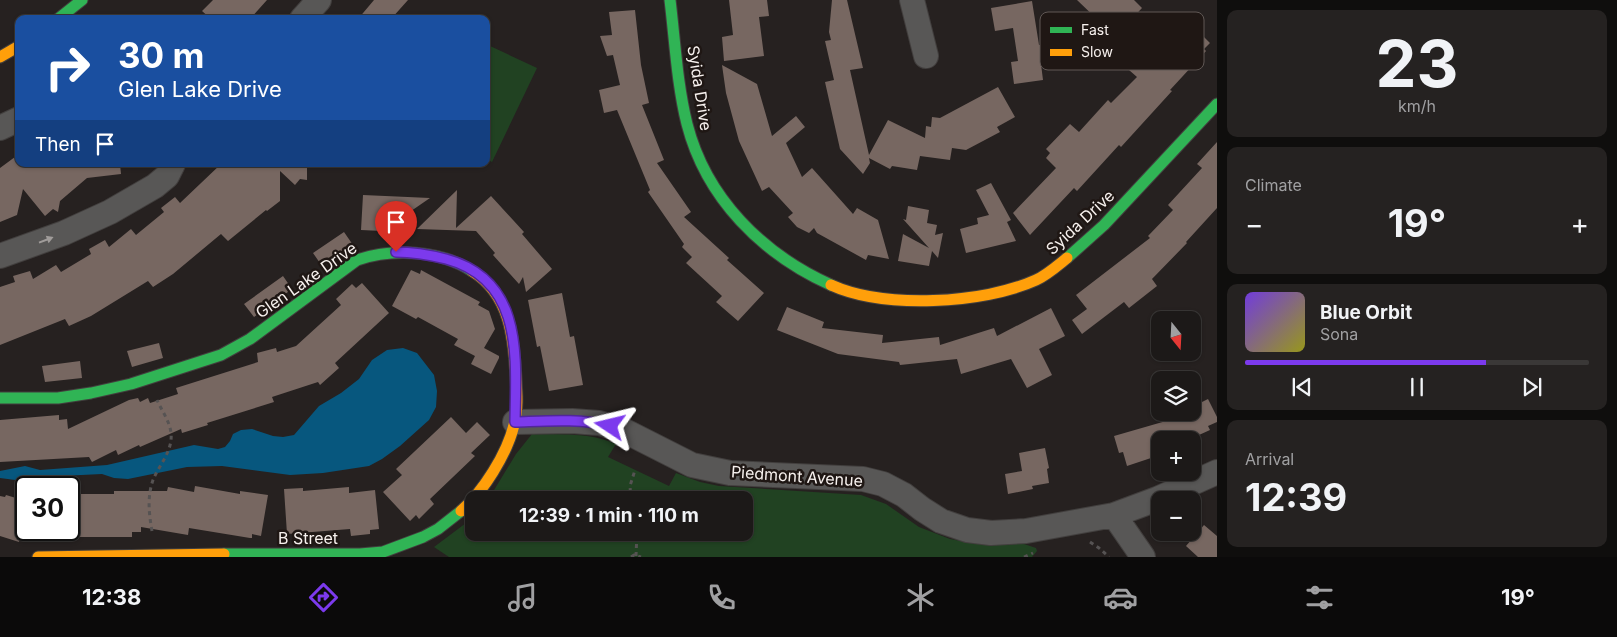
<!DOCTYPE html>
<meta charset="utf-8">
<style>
body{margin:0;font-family:Inter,sans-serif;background:#252221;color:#f1f3f6;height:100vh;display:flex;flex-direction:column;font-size:19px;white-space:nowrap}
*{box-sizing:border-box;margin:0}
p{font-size:16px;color:#a0a0a2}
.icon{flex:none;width:28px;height:28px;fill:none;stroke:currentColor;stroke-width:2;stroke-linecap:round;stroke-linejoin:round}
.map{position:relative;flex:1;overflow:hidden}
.sheet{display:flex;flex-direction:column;gap:10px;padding:10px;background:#0f0e0d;width:400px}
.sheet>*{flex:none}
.banner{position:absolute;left:15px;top:15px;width:475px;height:152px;border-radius:10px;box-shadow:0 1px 4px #0004,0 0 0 1px #3a3837;background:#1a4fa0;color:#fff;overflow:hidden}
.needle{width:32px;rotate:162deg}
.buttons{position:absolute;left:1151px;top:311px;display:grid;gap:10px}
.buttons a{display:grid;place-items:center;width:50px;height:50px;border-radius:10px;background:#1c1918;box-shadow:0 1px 4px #0004,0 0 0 1px #3a3837;font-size:25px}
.speed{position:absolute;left:15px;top:476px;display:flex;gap:10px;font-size:25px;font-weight:700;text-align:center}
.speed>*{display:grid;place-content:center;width:65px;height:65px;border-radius:50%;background:#1c1918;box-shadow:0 1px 4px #0004,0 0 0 1px #3a3837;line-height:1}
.speed .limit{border:2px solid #111;border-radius:8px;background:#fff;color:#111}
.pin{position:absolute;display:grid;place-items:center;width:42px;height:42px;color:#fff;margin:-51px -21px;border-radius:50% 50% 50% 0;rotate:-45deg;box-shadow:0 0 5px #0007}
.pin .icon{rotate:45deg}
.me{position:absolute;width:55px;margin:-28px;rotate:280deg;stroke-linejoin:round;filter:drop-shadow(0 0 4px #0008)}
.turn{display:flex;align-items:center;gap:18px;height:105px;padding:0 20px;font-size:22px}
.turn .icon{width:65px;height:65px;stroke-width:2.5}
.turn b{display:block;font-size:35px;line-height:42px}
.then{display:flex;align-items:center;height:48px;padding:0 20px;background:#0003;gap:10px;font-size:19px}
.big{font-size:38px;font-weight:700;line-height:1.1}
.sheet .card{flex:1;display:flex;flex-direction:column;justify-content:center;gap:8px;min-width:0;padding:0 18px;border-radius:10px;background:#252221}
.sheet .dial{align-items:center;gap:0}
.dial b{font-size:65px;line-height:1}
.song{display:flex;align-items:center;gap:15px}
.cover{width:60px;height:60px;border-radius:8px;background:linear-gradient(135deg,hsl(260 70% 55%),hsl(60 70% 35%))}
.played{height:5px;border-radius:2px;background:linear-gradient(90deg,#7c3aed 70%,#3a3837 70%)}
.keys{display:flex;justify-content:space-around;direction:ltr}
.heat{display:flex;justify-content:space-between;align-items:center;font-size:28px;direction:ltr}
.trip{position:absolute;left:465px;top:491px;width:288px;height:50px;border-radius:10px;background:#1c1918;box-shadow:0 1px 4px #0004,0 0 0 1px #3a3837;font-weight:700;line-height:50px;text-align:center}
.menu{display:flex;height:80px;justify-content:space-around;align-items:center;background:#0b0a0a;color:#a0a0a2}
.menu .icon{width:35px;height:35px}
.menu .current{color:#7c3aed}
.menu b{font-size:22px;color:#f1f3f6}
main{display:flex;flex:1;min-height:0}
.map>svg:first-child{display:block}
.green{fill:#214222}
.water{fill:#07577e}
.building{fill:#776761}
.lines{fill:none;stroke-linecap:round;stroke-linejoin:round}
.street-casing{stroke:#423f3e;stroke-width:26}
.fast-casing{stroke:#423f3e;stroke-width:13}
.slow-casing{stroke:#423f3e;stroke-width:13}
.path{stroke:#565353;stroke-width:3;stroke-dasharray:4 4;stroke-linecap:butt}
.street{stroke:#585756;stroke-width:24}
.fast{stroke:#30b455;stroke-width:11}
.slow{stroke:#ff9f0a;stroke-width:11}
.oneway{fill:#a09c9a}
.route-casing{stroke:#51269a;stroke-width:12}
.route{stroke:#7c3aed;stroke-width:9}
.labels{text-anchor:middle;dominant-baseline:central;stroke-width:5;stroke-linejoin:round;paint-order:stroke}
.street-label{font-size:16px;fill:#f7f1ee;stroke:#1f1714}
.key{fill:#1f1714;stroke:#605855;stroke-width:1}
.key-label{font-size:14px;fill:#f7f1ee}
</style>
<main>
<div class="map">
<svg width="1217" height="557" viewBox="0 0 1217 557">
<rect width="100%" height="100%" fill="#262120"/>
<!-- green -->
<path class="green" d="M490 46 537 68 492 162 486 159V54Z
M532 434C561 435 589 432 616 444L608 457 669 486 676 473 700 482 719 486 861 495 886 504 919 527 950 539 977 544 1021 543 1036 548 1037 551 1032 557H449L434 547 474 517V532H744V500H488L516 454Z"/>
<!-- water -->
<path class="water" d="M403 348 417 353 434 375 437 391 436 407 429 420 400 446 382 459 369 466 323 473 290 475 222 466 187 467 128 479 114 478 102 474 40 477 23 481 0 478V471L25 466 40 470 107 465 194 445 218 449 225 447 230 441 233 434 241 430 252 429 273 436 283 437 294 435 319 406 341 393 359 379 372 360 387 350Z"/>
<!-- building -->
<path class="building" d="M213 0H267L250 19H211L202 11Z
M374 0H408L391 19H358Z
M729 0H767L769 16 759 17 764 56 724 61 722 37 733 35Z
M832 0H847L863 68 850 70 869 155 888 120 925 138 926 126 931 127 932 117 940 118 998 87 1015 117 997 127 1000 132 966 150 952 148 950 160 920 156 917 170 892 166 890 169 869 158 870 163 863 174 840 149 825 82 834 80 825 41 831 40 829 32Z
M1077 0H1134L1142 8 1122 29 1108 16 1101 23Z
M1032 1 1039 45 1064 42 1066 60 1041 64 1043 80 1014 84 1011 62 1018 61 1013 28 995 31 991 8Z
M635 10 641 65 649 103 642 105 664 160 657 163 691 212 684 217 729 258 727 260 764 293 738 321 716 302 722 296 686 263 692 257 682 247 684 244 648 192 650 190 617 110 604 113 599 90 620 85 613 55 607 56 600 36 612 35 609 12Z
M1163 14 1190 39 1198 31 1210 43 1204 49 1206 51 1170 90 1172 91 1121 147 1119 145 1077 191 1074 188 1030 235 1013 213 1056 168 1046 158 1050 153 1046 149 1070 124 1079 132 1108 100 1111 103 1137 77 1129 70 1157 40 1147 31Z
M722 65 757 84 772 136 796 116 805 127 786 143 802 177 812 168 853 214 857 208 878 220 889 259 868 255 866 260 817 233 814 228 809 233 797 227 788 217 793 213 769 187 762 191 739 141 726 93Z
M1217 142V208L1186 242 1187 243 1152 279 1157 286 1129 308 1124 302 1082 334 1072 320 1087 309 1076 295 1150 238 1148 236 1173 210 1168 205 1202 168 1197 164Z
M19 154V164H120L121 174 87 178 60 201 58 212 53 209 45 216 23 189 17 215 0 222V168Z
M221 164H307V180L300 179 295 185 280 171V201L267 211 266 210 228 241 221 234 173 274 153 287 148 281 91 316 69 326 65 319 0 345V287L15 282 13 276 30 271 33 279 56 265 61 272 91 254 89 249 105 240 109 247 131 229 136 235 164 212 161 208 175 197 180 203Z
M991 183 1011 220 1007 222 1016 241 966 253 960 229 978 224 977 218 989 215 976 190Z
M457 190 456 228 491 196 524 232 522 234 552 269 526 292 523 277 519 284 493 255 495 253 476 231 417 229Z
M363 195 430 198 382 231 361 230Z
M908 206 929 210 927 223 937 225 935 235 943 233 938 258 932 251 929 266 898 261 903 234 929 248 903 219 906 220Z
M344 232 353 245 322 266 313 253Z
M411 270 420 274 421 270 480 302 478 305 489 311 495 329 484 348 499 356V358L491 374 471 364 475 356 454 345 458 339 418 317 416 319 392 306Z
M283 276 292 289 254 317 244 304Z
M362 283 389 313 335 363 339 368 320 385 318 382 272 397 274 402 207 423 208 425 182 433 181 429 140 447 139 445 118 455 116 450 92 462 89 457 0 462V420L59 415V420L67 419 68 429 129 400 138 398 140 402 148 398 150 403 178 394 176 388 258 362 257 353 276 348 277 352 296 346 341 305 336 299 352 284 356 288Z
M562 293 570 337 574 336 583 385 549 391 540 346 537 347 528 300Z
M787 307 824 322 822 328 883 335 882 343 939 337 940 345 994 328 997 336 1051 308 1065 336 1039 349 1052 375 1027 388 1011 359 961 374 957 359 900 365 899 362 838 354 777 330Z
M159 343 163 358 132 367 127 351Z
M80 361 82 378 45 382 42 366Z
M1208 399 1217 417V422L1208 426 1210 430 1188 440H1160V449L1150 452 1151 458 1127 466 1123 452 1119 453 1114 436 1166 421 1162 412H1192V407Z
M451 417 466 433 477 422 490 435 471 453 475 456 430 499 434 504 419 519 416 515 410 521 383 492 402 475 396 469Z
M1045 448 1049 468 1047 469 1049 483 1032 486 1033 489 1008 494 1005 474 1022 471 1019 453Z
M195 486 240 494V491L268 495 261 536 252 534V538H250L189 528 188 535 141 527V532H132V537H69V494H114V491H167L168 487 194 492Z
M349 487V493L375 490 379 529 370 530V534L351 536 350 529 287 534 284 489 303 488V491Z
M6 495 26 501V532H22L19 542 0 536V496L5 497Z
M1204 525 1217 536V557H1198L1186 546Z"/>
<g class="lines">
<defs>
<path id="street" d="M912 0 926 56
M302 19 319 0
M0 128 19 119
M0 256 64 233 110 212 155 186 167 176 173 164
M515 422 572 421 599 423 621 429 692 465 730 473 863 479 883 484 904 495 922 509 941 521 967 530 991 533 1026 531 1114 515 1157 499 1217 472
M1114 515 1143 557"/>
<path id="fast" d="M670 0C675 41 677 84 687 124 706 198 762 254 831 285
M58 19 82 0
M1067 258 1104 225 1217 104
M0 398H58L91 393 131 384 221 355 250 339 357 260C393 248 440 250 472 271
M224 554H360L383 552 423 537 438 529 461 511"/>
<path id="slow" d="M0 57 19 46
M831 285C884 309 983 304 1036 280 1047 275 1057 266 1067 258
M461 511C483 492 507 454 514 425 518 410 517 394 516 379 514 338 510 294 472 271
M38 557 224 554"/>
</defs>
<!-- street casing -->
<use href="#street" class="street-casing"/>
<!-- fast casing -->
<use href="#fast" class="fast-casing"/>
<!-- slow casing -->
<use href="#slow" class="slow-casing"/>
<!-- path -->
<path class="path" d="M631 500 630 486 635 470
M152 531C149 514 147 497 153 480 159 465 173 451 171 433 170 422 162 411 157 400
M1090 542 1099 548 1109 557
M636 556 637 532
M631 557 634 555 641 557
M1024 557 1033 553"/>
<!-- street -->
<use href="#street" class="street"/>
<!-- fast -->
<use href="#fast" class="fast"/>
<!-- slow -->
<use href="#slow" class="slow"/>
</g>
<!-- one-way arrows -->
<defs><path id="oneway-solid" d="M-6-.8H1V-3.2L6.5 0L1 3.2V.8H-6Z" transform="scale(1.25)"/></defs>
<use class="oneway" href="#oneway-solid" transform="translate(46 240) rotate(-21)"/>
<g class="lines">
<defs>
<path id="route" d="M396 252C413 252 430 255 446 259 524 280 516 357 515 422 546 421 579 418 610 426"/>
</defs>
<!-- route casing -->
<use href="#route" class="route-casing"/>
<!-- route -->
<use href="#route" class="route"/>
</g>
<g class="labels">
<!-- street labels -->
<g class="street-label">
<text transform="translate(700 88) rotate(81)">Syida Drive</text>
<text transform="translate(1080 222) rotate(-43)">Syida Drive</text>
<text transform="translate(306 280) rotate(-35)">Glen Lake Drive</text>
<text transform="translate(797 476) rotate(4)">Piedmont Avenue</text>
<text x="308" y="538">B Street</text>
</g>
</g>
<!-- legend -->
<rect x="1040" y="12" width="164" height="58" rx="8" class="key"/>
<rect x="1050" y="27" width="22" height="6" fill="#30b455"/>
<rect x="1050" y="49" width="22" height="7" fill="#ff9f0a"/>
<g class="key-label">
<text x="1081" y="35">Fast</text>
<text x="1081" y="57">Slow</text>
</g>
</svg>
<div class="buttons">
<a><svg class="needle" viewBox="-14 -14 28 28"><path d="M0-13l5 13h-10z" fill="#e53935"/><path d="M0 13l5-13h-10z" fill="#a0a0a2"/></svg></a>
<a><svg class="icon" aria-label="layers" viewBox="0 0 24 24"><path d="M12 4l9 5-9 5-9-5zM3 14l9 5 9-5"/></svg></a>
<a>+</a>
<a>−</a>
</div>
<div class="speed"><div class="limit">30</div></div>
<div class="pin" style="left:396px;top:252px;background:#d93025"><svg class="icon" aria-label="arrive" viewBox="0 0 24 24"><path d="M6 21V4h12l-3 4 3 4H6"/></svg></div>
<svg class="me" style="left:610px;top:426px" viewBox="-20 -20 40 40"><path d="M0-17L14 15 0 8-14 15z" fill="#7c3aed" stroke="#fff" stroke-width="4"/></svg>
<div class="trip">12:39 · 1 min · 110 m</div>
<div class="banner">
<div class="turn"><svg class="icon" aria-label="right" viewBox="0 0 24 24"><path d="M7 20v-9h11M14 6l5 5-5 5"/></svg><div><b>30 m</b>Glen Lake Drive</div></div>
<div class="then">Then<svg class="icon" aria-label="arrive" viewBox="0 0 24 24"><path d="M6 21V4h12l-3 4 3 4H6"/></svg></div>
</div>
</div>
<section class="sheet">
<div class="card dial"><b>23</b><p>km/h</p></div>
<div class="card"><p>Climate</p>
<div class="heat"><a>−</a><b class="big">19°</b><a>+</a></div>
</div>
<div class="card">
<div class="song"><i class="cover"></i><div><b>Blue Orbit</b><p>Sona</p></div></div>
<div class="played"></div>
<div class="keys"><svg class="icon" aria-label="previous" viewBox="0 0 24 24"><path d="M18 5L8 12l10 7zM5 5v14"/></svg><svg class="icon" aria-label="pause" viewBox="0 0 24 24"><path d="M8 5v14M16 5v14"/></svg><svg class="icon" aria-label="next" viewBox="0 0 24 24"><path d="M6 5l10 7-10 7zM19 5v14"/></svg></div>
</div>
<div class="card"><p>Arrival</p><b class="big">12:39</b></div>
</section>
</main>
<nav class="menu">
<b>12:38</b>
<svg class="icon current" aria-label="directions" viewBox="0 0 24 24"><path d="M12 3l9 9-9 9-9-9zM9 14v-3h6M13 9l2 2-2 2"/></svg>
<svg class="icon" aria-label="music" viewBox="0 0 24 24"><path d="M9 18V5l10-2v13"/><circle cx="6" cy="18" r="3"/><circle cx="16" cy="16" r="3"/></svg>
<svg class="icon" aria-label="phone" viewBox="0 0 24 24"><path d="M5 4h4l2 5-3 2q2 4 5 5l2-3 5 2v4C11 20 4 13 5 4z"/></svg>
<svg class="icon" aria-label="climate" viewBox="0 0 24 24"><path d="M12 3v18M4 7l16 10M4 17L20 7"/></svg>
<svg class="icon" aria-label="car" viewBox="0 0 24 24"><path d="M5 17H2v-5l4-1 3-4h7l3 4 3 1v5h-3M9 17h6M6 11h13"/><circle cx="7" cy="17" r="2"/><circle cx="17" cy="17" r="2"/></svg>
<svg class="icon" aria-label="filters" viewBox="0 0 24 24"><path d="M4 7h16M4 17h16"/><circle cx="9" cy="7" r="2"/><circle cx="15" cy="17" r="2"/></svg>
<b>19°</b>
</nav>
